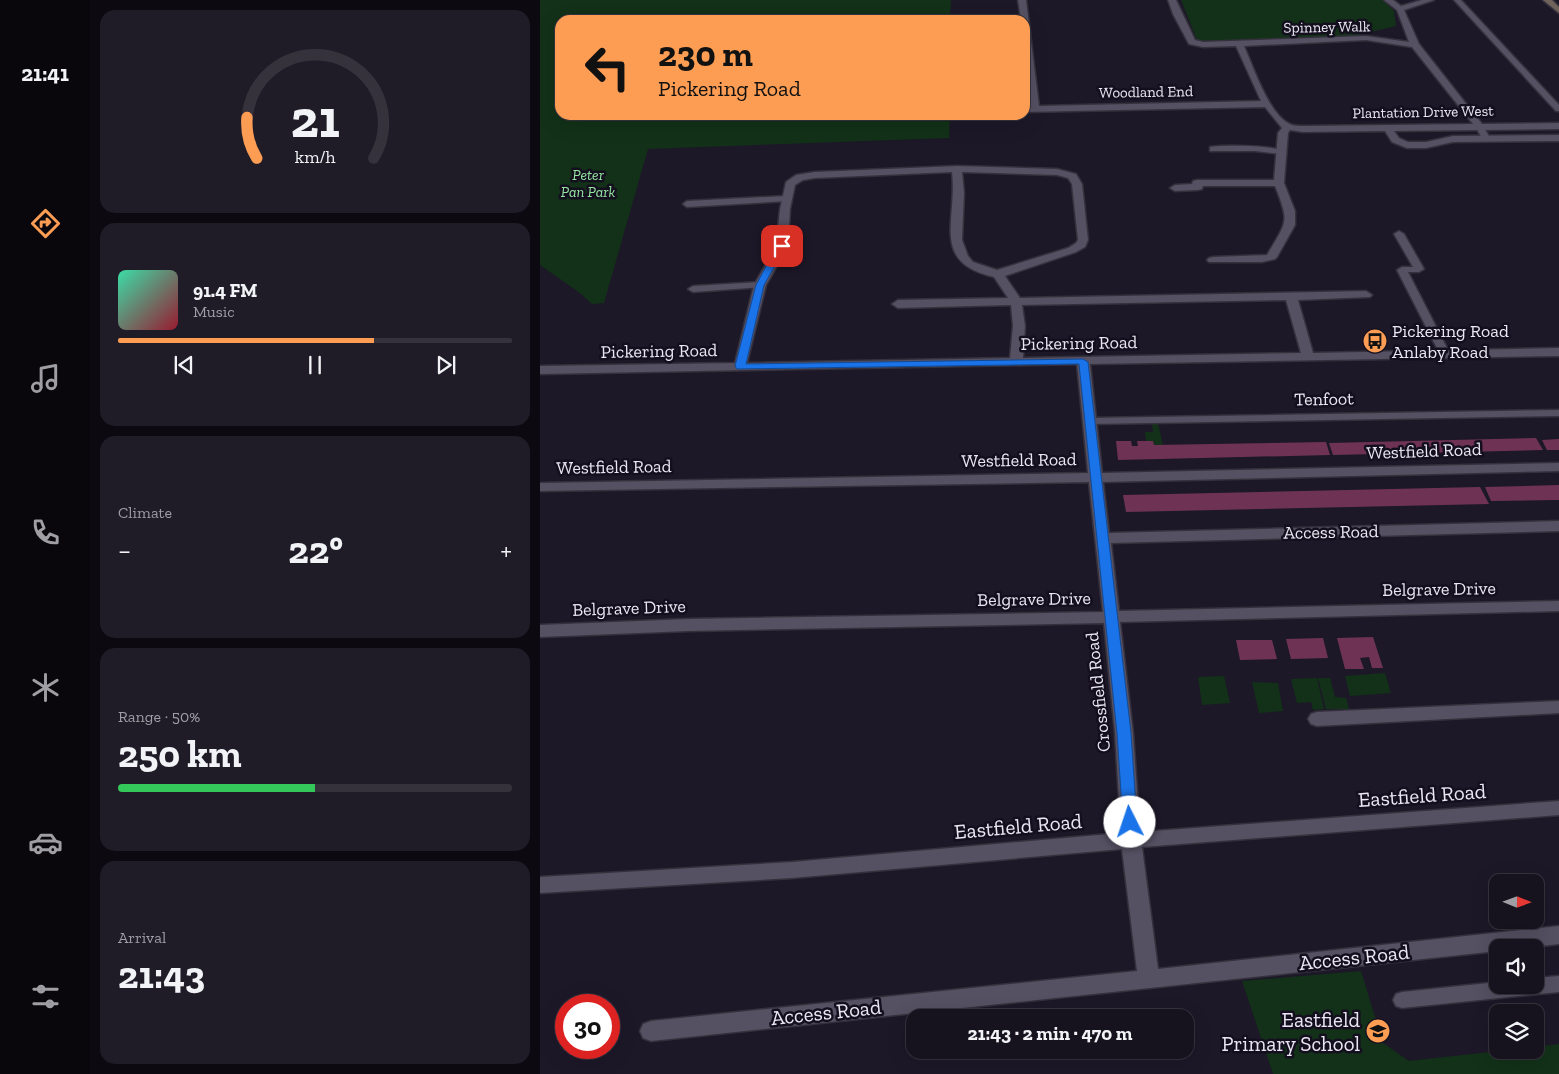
<!DOCTYPE html>
<meta charset="utf-8">
<style>
body{margin:0;font-family:"Zilla Slab",serif;background:#1f1b27;color:#f1f3f6;height:100vh;display:flex;flex-direction:column;font-size:19px;white-space:nowrap}
*{box-sizing:border-box;margin:0}
p{font-size:16px;color:#9e9ea4}
.icon{flex:none;width:28px;height:28px;fill:none;stroke:currentColor;stroke-width:2;stroke-linecap:round;stroke-linejoin:round}
.map{position:relative;flex:1;overflow:hidden}
.side{display:flex;flex-direction:column;gap:10px;padding:10px;background:#0c0a10;width:450px}
.side>*{flex:none}
.top-card{position:absolute;left:15px;top:15px;width:475px;height:105px;border-radius:15px;box-shadow:0 5px 20px #0002,0 0 0 1px #35323c;background:#fd9d54;color:#111;overflow:hidden}
.needle{width:32px;rotate:91deg}
.tools{position:absolute;left:949px;top:874px;display:grid;gap:10px}
.tools a{display:grid;place-items:center;width:55px;height:55px;border-radius:10px;background:#16121e;box-shadow:0 5px 20px #0002,0 0 0 1px #35323c;font-size:25px}
.speed{position:absolute;left:15px;top:994px;display:flex;gap:10px;font-size:25px;font-weight:700;text-align:center}
.speed>*{display:grid;place-content:center;width:65px;height:65px;border-radius:50%;background:#16121e;box-shadow:0 5px 20px #0002,0 0 0 1px #35323c;line-height:1}
.speed .limit{border:8px solid #d22;background:#fff;color:#111}
.pin{position:absolute;display:grid;place-items:center;width:42px;height:42px;color:#fff;margin:-21px;border-radius:10px;box-shadow:0 2px 8px #0006}
.me{position:absolute;width:55px;margin:-28px;rotate:356deg;stroke-linejoin:round;filter:drop-shadow(0 0 4px #0008)}
.turn{display:flex;align-items:center;gap:18px;height:105px;padding:0 20px;font-size:22px}
.turn .icon{width:65px;height:65px;stroke-width:2.5}
.turn b{display:block;font-size:35px;line-height:42px}
.big{font-size:38px;font-weight:800;line-height:1.1}
.side .widget{flex:1;display:flex;flex-direction:column;justify-content:center;gap:8px;min-width:0;padding:0 18px;border-radius:15px;background:#1f1b27}
.side .dial{align-items:center;gap:0}
.dial svg{height:130px;overflow:visible;fill:none;stroke:#35323c;stroke-width:7;stroke-linecap:round;text-anchor:middle}
.dial text{fill:#f1f3f6;stroke:none}
.song{display:flex;align-items:center;gap:15px}
.cover{width:60px;height:60px;border-radius:8px;background:linear-gradient(135deg,hsl(160 70% 55%),hsl(350 70% 35%))}
.played{height:5px;border-radius:2px;background:linear-gradient(90deg,#fd9d54 65%,#35323c 65%)}
.keys{display:flex;justify-content:space-around;direction:ltr}
.heat{display:flex;justify-content:space-between;align-items:center;font-size:28px;direction:ltr}
.charge{height:8px;border-radius:4px;background:linear-gradient(90deg,#34c759 50%,#35323c 0)}
.trip{position:absolute;left:366px;top:1009px;width:288px;height:50px;border-radius:15px;background:#16121e;box-shadow:0 5px 20px #0002,0 0 0 1px #35323c;font-weight:800;line-height:50px;text-align:center}
main{display:flex;flex:1;min-height:0}
.tabs{display:flex;flex-direction:column;width:90px;justify-content:space-around;align-items:center;background:#09070c;color:#9e9ea4}
.tabs .icon{width:35px;height:35px}
.tabs .selected{color:#fd9d54}
.tabs b{font-size:22px;color:#f1f3f6}
.map>svg:first-child{display:block}
.green{fill:#123118}
.building{fill:#6e3354}
.lines{fill:none;stroke-linecap:round;stroke-linejoin:round}
.service-casing{stroke:#34313d;stroke-width:3}
.minor-casing{stroke:#34313d;stroke-width:3}
.secondary-casing{stroke:#34313d;stroke-width:3}
.service{fill:#555062;fill-rule:evenodd}
.minor{fill:#555062;fill-rule:evenodd}
.secondary{fill:#70635c;fill-rule:evenodd}
.route{fill:#1a73e8;stroke:#114b97}
.labels{text-anchor:middle;dominant-baseline:central;stroke-width:5;stroke-linejoin:round;paint-order:stroke}
.far-street-label{font-size:15px;fill:#eae7f2;stroke:#140f1e}
.far-park-label{font-size:15px;font-style:italic;fill:#95e5a1;stroke:#140f1e}
.poi-label{font-size:18px;fill:#eae7f2;stroke:#140f1e;text-anchor:start}
.street-label{font-size:18px;fill:#eae7f2;stroke:#140f1e}
.near-street-label{font-size:21px;fill:#eae7f2;stroke:#140f1e}
.near-poi-label{font-size:21px;fill:#eae7f2;stroke:#140f1e;text-anchor:end}
</style>
<main>
<nav class="tabs">
<b>21:41</b>
<svg class="icon selected" aria-label="directions" viewBox="0 0 24 24"><path d="M12 3l9 9-9 9-9-9zM9 14v-3h6M13 9l2 2-2 2"/></svg>
<svg class="icon" aria-label="music" viewBox="0 0 24 24"><path d="M9 18V5l10-2v13"/><circle cx="6" cy="18" r="3"/><circle cx="16" cy="16" r="3"/></svg>
<svg class="icon" aria-label="phone" viewBox="0 0 24 24"><path d="M5 4h4l2 5-3 2q2 4 5 5l2-3 5 2v4C11 20 4 13 5 4z"/></svg>
<svg class="icon" aria-label="climate" viewBox="0 0 24 24"><path d="M12 3v18M4 7l16 10M4 17L20 7"/></svg>
<svg class="icon" aria-label="car" viewBox="0 0 24 24"><path d="M5 17H2v-5l4-1 3-4h7l3 4 3 1v5h-3M9 17h6M6 11h13"/><circle cx="7" cy="17" r="2"/><circle cx="17" cy="17" r="2"/></svg>
<svg class="icon" aria-label="filters" viewBox="0 0 24 24"><path d="M4 7h16M4 17h16"/><circle cx="9" cy="7" r="2"/><circle cx="15" cy="17" r="2"/></svg>
</nav>
<section class="side">
<div class="widget dial"><svg viewBox="0 0 100 80">
<path d="M14 69A42 42 0 1 1 86 69"/>
<path d="M14 69A42 42 0 0 1 8 44" stroke="#fd9d54"/>
<text x="50" y="56" font-size="32" font-weight="700">21</text>
<text x="50" y="72" font-size="11">km/h</text>
</svg></div>
<div class="widget">
<div class="song"><i class="cover"></i><div><b>91.4 FM</b><p>Music</p></div></div>
<div class="played"></div>
<div class="keys"><svg class="icon" aria-label="previous" viewBox="0 0 24 24"><path d="M18 5L8 12l10 7zM5 5v14"/></svg><svg class="icon" aria-label="pause" viewBox="0 0 24 24"><path d="M8 5v14M16 5v14"/></svg><svg class="icon" aria-label="next" viewBox="0 0 24 24"><path d="M6 5l10 7-10 7zM19 5v14"/></svg></div>
</div>
<div class="widget"><p>Climate</p>
<div class="heat"><a>−</a><b class="big">22°</b><a>+</a></div>
</div>
<div class="widget"><p>Range · 50%</p><b class="big">250 km</b><div class="charge"></div></div>
<div class="widget"><p>Arrival</p><b class="big">21:43</b></div>
</section>
<div class="map">
<svg width="1019" height="1074" viewBox="0 0 1019 1074">
<rect width="100%" height="100%" fill="#1d1828"/>
<!-- green -->
<path class="green" d="M0 0H411L410 20H20V115H410L409 138 108 149 64 303 52 304 40 293 0 265Z
M641 0H843L854 11 856 26 809 37 665 43 657 40Z
M612 424H618L623 445H614L613 441H606L605 432H613Z
M845 673 851 693 810 696 805 676Z
M684 676 690 703 662 705 658 677Z
M777 678 784 709 773 710 771 702 757 703 751 679Z
M778 678H790L795 697 806 698 809 709H786Z
M712 682 738 683 743 711 719 713Z
M821 971 843 1043 869 1061 968 1050H995V1047L1019 1044V1074H733L702 981Z"/>
<!-- building -->
<path class="building" d="M996 438 1003 450 793 455 789 443Z
M1019 439V450H1007L1002 440Z
M576 441H591L592 446H598L597 441H613L614 445 786 442 790 455 578 460Z
M1019 485V500H1016L951 501 945 487Z
M940 487 949 504 586 512 583 495Z
M833 637 843 668H832L829 657 820 658 824 669H805L797 638Z
M783 638 788 658 751 659 746 639Z
M696 640H732L737 659 700 660Z"/>
<g class="lines">
<defs>
<path id="service" d="M914 0H921L1019 105V111H1016Z
M936 124H942L950 138 949 140H943L935 126Z
M670 147C683 145 736 145 745 152L741 154 715 151H670Z
M246 196 250 199 249 201 147 207 143 204 147 201Z
M859 231 864 234 884 269 879 272H868L910 354 909 356 905 357 900 354 857 270 862 267H873L854 234Z
M220 282 225 285 223 287 153 292 148 289 153 286Z
M1019 410V416L550 424 544 421 550 418Z
M1019 976V992L862 1008 856 1006 853 1000 856 994 862 992 958 982V985H995V978Z"/>
<path id="minor" d="M478 0H486L499 106 721 101 696 46 663 47 649 44 633 14 628 0H636L655 40 663 42 826 36 869 42 857 10 844 0H853L861 6 882 0H894L864 10 879 44 942 124 1019 123V129L854 131 859 138 868 142H886L913 136 1019 135V141L913 142 886 148H867L852 142 845 131 763 132 750 130 748 133 744 183 755 211V225L737 257 735 259 722 262H669L667 260 669 258 673 257 727 255C747 221 750 223 735 186H663L662 189 658 190 635 191 630 188 635 185 652 184 653 181 657 180H734L738 133 742 128 725 107 485 112V106H490L485 60V20H481ZM826 40 872 47 933 124 763 126C758 126 752 126 748 123 728 112 713 66 704 46Z
M417 166 517 169 536 174 542 184 548 240 545 247 536 252 465 276 480 298 826 291 832 295 830 297 758 300 773 353 1019 348V356L550 364 562 473 1019 463V471L563 482 569 533 1019 521V531L571 543 579 611 1019 601V611L580 622 593 733 600 832 1019 801V815L602 847 618 969 1019 926V944L986 948H958V951L111 1041 103 1038 100 1031 103 1024 111 1021 597 971 582 849 252 878 0 893V877L252 862 581 833 575 733 564 623 148 631 0 637V625L148 619 563 612 549 482 0 491V483L548 473 537 364 0 374V366L195 363 214 285 236 247 240 209 246 182 256 175 275 172ZM412 172C418 220 389 262 454 277L468 298 358 300 352 304 358 308 471 305 473 326 470 358 207 363 226 285 248 247 250 209 255 185 263 180 275 178ZM422 172 517 175 528 178 532 184 538 240 536 243 528 248 457 270 433 262 428 256 422 240 424 193ZM746 300 761 353 483 358 485 326 482 305Z
M1019 701V713L777 726 771 724 768 719 771 714 777 712Z"/>
<path id="secondary" d="M1003 0H1012L1019 7V13Z"/>
</defs>
<!-- service casing -->
<use href="#service" class="service-casing"/>
<!-- minor casing -->
<use href="#minor" class="minor-casing"/>
<!-- secondary casing -->
<use href="#secondary" class="secondary-casing"/>
<!-- service -->
<use href="#service" class="service"/>
<!-- minor -->
<use href="#minor" class="minor"/>
<!-- secondary -->
<use href="#secondary" class="secondary"/>
</g>
<!-- route -->
<path class="route" d="M242 244 246 246 224 285 206 364 543 359 548 362 591 733 597 822 595 827 590 828 585 827 583 822 577 733 539 364 197 369 195 366 216 285 237 246Z"/>
<!-- icons -->
<defs>
<symbol id="bus-disc" viewBox="-11 -11 22 22"><circle r="9.5" fill="#fd9d54" stroke="#140f1e"/><path d="M-5-6H5V4H4V6H2V4H-2V6H-4V4H-5ZM-3.5-4V0h7V-4ZM-3.5 1.2v1.5H-2V1.2ZM2 1.2v1.5H3.5V1.2Z" fill="#111"/></symbol>
<symbol id="school-disc" viewBox="-11 -11 22 22"><circle r="9.5" fill="#fd9d54" stroke="#140f1e"/><path d="M0-5L7-2L0 1L-7-2ZM-4 1L0 2.5L4 1V4Q0 6-4 4Z" fill="#111"/></symbol>
</defs>
<g fill-rule="evenodd">
<use href="#bus-disc" x="821" y="327" width="28" height="28"/>
<use href="#school-disc" x="824" y="1017" width="28" height="28"/>
</g>
<g class="labels">
<!-- far-street labels -->
<g class="far-street-label">
<text transform="translate(787 27) rotate(-1)">Spinney Walk</text>
<text transform="translate(606 92) rotate(-1)">Woodland End</text>
<text transform="translate(883 112) rotate(-1)">Plantation Drive West</text>
</g>
<!-- far-park labels -->
<g class="far-park-label">
<text x="48" y="175">Peter<tspan x="48" dy="17">Pan Park</tspan></text>
</g>
<!-- poi labels -->
<g class="poi-label">
<text x="852" y="331">Pickering Road<tspan x="852" dy="21">Anlaby Road</tspan></text>
</g>
<!-- street labels -->
<g class="street-label">
<text transform="translate(539 343) rotate(-1)">Pickering Road</text>
<text transform="translate(119 351) rotate(-1)">Pickering Road</text>
<text transform="translate(784 399) rotate(-1)">Tenfoot</text>
<text transform="translate(884 451) rotate(-2)">Westfield Road</text>
<text transform="translate(479 460) rotate(-1)">Westfield Road</text>
<text transform="translate(74 467) rotate(-1)">Westfield Road</text>
<text transform="translate(791 532) rotate(-1)">Access Road</text>
<text transform="translate(899 589) rotate(-1)">Belgrave Drive</text>
<text transform="translate(494 599) rotate(-1)">Belgrave Drive</text>
<text transform="translate(89 608) rotate(-2)">Belgrave Drive</text>
<text transform="translate(558 692) rotate(-96)">Crossfield Road</text>
</g>
<!-- near-street labels -->
<g class="near-street-label">
<text transform="translate(882 795) rotate(-4)">Eastfield Road</text>
<text transform="translate(478 826) rotate(-5)">Eastfield Road</text>
<text transform="translate(814 957) rotate(-6)">Access Road</text>
<text transform="translate(286 1012) rotate(-6)">Access Road</text>
</g>
<!-- near-poi labels -->
<g class="near-poi-label">
<text x="820" y="1019">Eastfield<tspan x="820" dy="24">Primary School</tspan></text>
</g>
</g>
</svg>
<div class="tools">
<a><svg class="needle" viewBox="-14 -14 28 28"><path d="M0-13l5 13h-10z" fill="#e53935"/><path d="M0 13l5-13h-10z" fill="#9e9ea4"/></svg></a>
<a><svg class="icon" aria-label="sound" viewBox="0 0 24 24"><path d="M4 9h4l5-4v14l-5-4H4zM17 9q2 3 0 6"/></svg></a>
<a><svg class="icon" aria-label="layers" viewBox="0 0 24 24"><path d="M12 4l9 5-9 5-9-5zM3 14l9 5 9-5"/></svg></a>
</div>
<div class="speed"><div class="limit">30</div></div>
<div class="pin" style="left:242px;top:246px;background:#d93025"><svg class="icon" aria-label="arrive" viewBox="0 0 24 24"><path d="M6 21V4h12l-3 4 3 4H6"/></svg></div>
<svg class="me" style="left:590px;top:822px" viewBox="-20 -20 40 40"><circle r="19" fill="#fff"/><path d="M0-13L10 11 0 6-10 11z" fill="#1a73e8"/></svg>
<div class="trip">21:43 · 2 min · 470 m</div>
<div class="top-card">
<div class="turn"><svg class="icon" aria-label="left" viewBox="0 0 24 24"><path d="M17 20v-9H6M10 6l-5 5 5 5"/></svg><div><b>230 m</b>Pickering Road</div></div>
</div>
</div>
</main>
